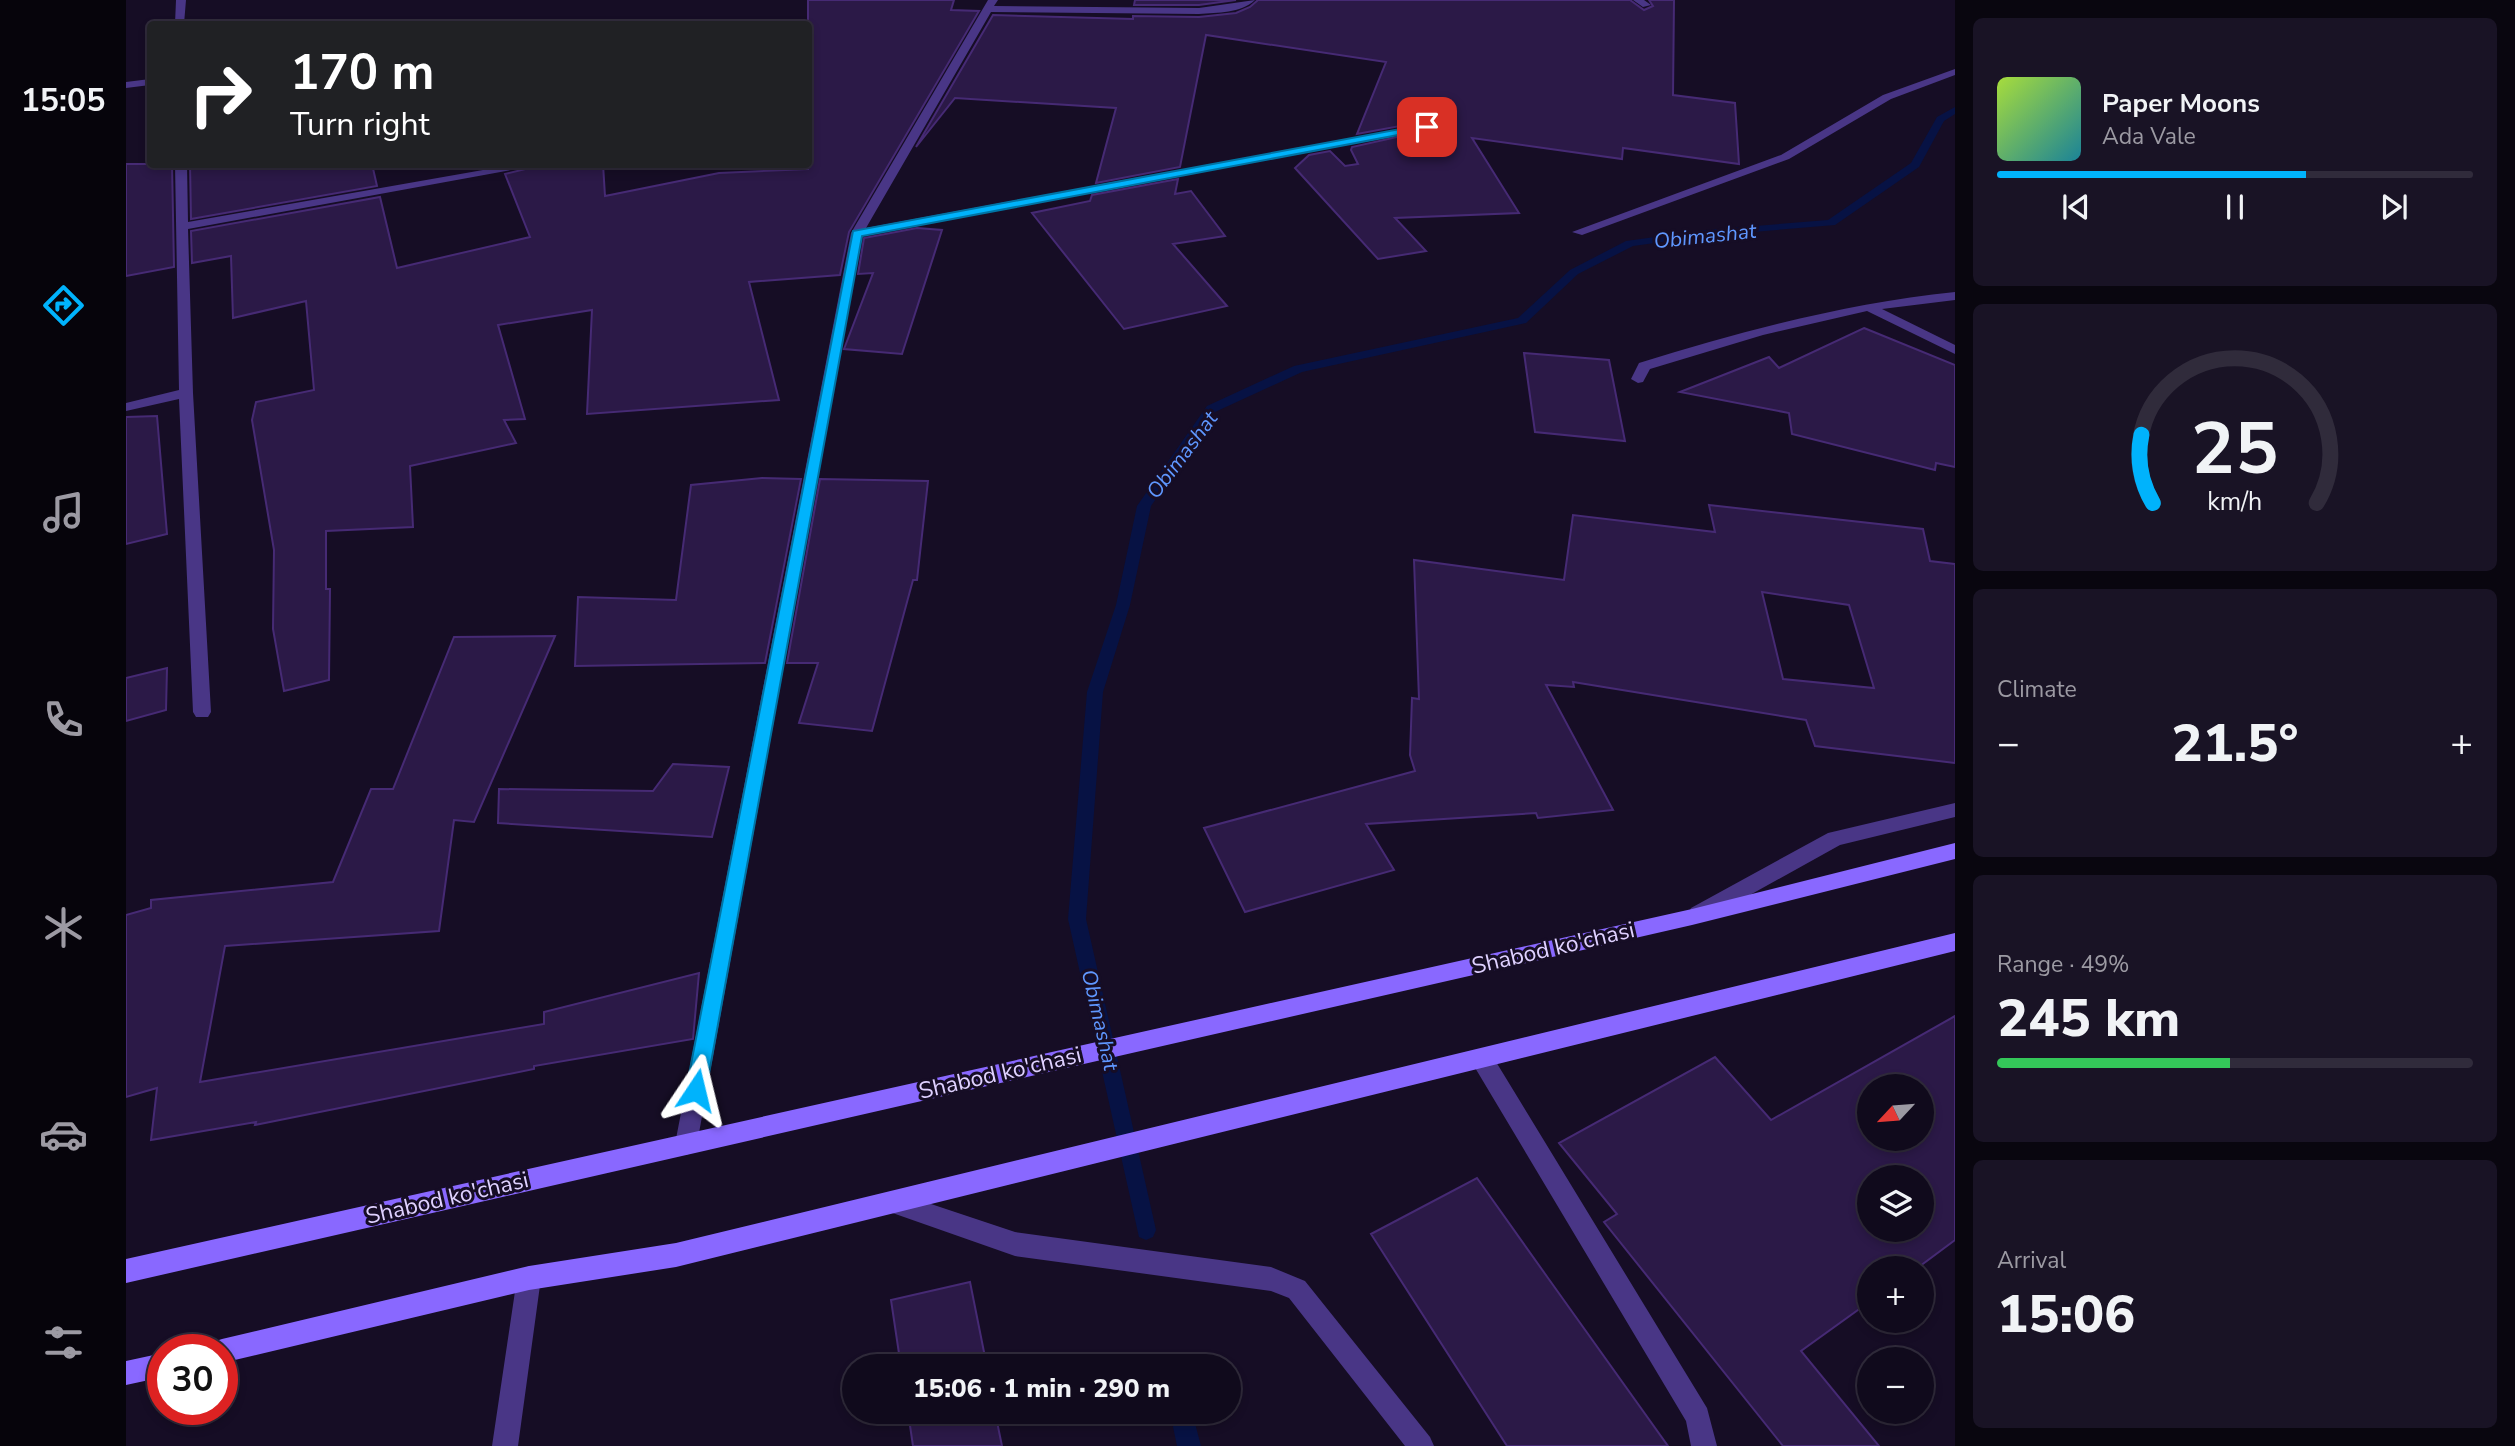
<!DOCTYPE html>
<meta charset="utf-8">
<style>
body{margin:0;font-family:"Nunito Sans",sans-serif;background:#191325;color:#f1f3f6;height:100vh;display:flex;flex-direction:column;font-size:26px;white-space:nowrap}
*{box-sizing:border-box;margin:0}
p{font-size:23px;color:#9c9aa3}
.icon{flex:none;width:38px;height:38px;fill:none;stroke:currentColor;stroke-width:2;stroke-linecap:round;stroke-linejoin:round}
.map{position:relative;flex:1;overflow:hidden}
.sheet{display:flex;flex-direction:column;gap:18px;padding:18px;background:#09060f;width:560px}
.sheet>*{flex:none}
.guide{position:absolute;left:21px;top:21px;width:665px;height:147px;border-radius:7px;box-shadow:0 4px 10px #0003,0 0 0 2px #302b3b;background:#202124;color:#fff;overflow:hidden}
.needle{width:46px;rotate:244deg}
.fabs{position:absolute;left:1731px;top:1074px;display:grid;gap:14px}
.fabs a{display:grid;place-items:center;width:77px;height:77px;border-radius:50%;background:#100a1c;box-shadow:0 4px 10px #0003,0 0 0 2px #302b3b;font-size:35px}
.speed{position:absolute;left:21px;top:1334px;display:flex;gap:14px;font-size:35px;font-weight:700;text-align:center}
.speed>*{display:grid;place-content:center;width:91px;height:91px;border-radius:50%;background:#100a1c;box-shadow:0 4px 10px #0003,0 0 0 2px #302b3b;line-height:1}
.speed .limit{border:10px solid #d22;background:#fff;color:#111}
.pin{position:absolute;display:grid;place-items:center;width:60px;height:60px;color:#fff;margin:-30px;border-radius:14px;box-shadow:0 4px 10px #0006}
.me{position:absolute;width:77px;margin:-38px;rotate:10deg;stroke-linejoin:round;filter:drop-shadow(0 0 5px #0008)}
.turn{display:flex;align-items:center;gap:24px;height:147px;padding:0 28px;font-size:32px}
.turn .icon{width:91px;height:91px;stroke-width:2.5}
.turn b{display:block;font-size:49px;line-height:60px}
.big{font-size:52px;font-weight:800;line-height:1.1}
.sheet .tile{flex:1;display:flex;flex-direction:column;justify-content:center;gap:10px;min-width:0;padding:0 24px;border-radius:10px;background:#191325}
.sheet .dial{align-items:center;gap:0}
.dial svg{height:182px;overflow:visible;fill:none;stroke:#302b3b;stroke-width:7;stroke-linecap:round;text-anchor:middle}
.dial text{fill:#f1f3f6;stroke:none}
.song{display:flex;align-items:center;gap:21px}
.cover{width:84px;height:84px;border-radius:10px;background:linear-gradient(135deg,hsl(80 70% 55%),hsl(190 70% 35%))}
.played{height:7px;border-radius:4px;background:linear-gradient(90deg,#00b3fc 65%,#302b3b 65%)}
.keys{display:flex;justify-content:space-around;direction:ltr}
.heat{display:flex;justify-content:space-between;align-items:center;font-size:38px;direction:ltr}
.charge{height:10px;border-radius:5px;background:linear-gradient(90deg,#34c759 49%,#302b3b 0)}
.trip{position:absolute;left:716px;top:1354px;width:399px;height:70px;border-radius:35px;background:#100a1c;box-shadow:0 4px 10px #0003,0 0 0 2px #302b3b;font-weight:800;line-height:70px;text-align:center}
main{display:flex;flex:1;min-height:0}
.menu{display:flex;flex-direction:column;width:126px;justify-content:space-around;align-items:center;background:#06040b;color:#9c9aa3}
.menu .icon{width:49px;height:49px}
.menu .on{color:#00b3fc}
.menu b{font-size:32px;color:#f1f3f6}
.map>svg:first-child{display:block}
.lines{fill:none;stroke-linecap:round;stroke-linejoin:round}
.stream{fill:#071244;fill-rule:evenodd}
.building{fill:#2b1947;stroke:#462a74;stroke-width:2;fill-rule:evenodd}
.lane{fill:#493686;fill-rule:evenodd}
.street{fill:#493686;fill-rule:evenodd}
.secondary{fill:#8968ff;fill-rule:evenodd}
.route{fill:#00b3fc;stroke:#0074a4;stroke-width:2}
.labels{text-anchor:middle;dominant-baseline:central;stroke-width:6;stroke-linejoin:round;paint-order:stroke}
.water-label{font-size:21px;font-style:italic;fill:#5f97ff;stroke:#160d25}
.near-street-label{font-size:23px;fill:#dfd1ff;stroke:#160d25}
</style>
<main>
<nav class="menu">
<b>15:05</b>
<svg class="icon on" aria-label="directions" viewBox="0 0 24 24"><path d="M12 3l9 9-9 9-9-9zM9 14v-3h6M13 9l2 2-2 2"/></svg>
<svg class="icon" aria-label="music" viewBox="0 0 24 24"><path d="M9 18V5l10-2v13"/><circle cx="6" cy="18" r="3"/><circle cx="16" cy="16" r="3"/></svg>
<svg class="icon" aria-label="phone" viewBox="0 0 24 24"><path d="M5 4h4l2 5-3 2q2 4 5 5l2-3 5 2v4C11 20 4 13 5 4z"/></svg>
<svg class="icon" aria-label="climate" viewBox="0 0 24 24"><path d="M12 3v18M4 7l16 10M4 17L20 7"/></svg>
<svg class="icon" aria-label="car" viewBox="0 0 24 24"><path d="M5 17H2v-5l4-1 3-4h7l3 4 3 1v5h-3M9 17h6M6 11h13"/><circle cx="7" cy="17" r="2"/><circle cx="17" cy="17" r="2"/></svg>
<svg class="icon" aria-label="filters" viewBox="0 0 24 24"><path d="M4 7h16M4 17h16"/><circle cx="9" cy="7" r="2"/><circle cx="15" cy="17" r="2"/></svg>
</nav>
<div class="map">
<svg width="1829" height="1446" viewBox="0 0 1829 1446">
<rect width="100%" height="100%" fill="#160d25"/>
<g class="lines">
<!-- stream -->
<path class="stream" d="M1829 107V114L1818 121 1793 167 1709 225 1580 236 1507 246 1452 274 1400 323 1176 372 1089 412 1025 506 1004 605 977 692 960 919 1030 1230 1027 1237 1020 1240 1013 1237 942 919 961 692 990 605 1011 506 1081 406 1168 366 1392 318 1444 270 1500 241 1580 230 1702 220 1785 163 1811 117Z
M1044 1412H1066L1075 1446H1051Z"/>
</g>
<!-- building -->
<path class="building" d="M682 0H828L825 10 853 11 723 232 714 275 623 282 653 400 461 414 466 310 372 325 399 419 378 420 390 443 284 466 287 527 200 531V589H204L203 680 158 691 147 629 148 550 126 420 130 402 188 390 180 301 107 318 105 256 66 263 65 231 254 197 271 268 404 237 379 174 420 164H477L479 196 593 173 682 169Z
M1009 0H1110L1073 5H1008Z
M1132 0H1504L1518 10 1527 6 1523 0H1548L1547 95 1609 103 1613 164 1497 148 1496 159 1346 138 1393 213 1269 218 1300 251 1252 259 1169 168 1183 155 1204 151 1219 166 1232 164 1225 150 1226 147 1307 129V125L1301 121 1231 134 1260 62 1080 35 1054 167 970 183 990 108 829 98 790 147 867 15 1007 19V16L1073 17 1110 13 1124 7Z
M0 164H46L48 267 0 276Z
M64 164H246L251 186 65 219Z
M1052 179 1049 194 1065 191 1099 236 1047 244 1101 306 998 329 906 213 964 201 966 195Z
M791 228 816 230 776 354 718 349 747 273 732 274 738 238Z
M1738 328 1829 365V467L1810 463 1809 470 1666 434 1663 413 1554 392 1643 357 1653 368Z
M1398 353 1483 360 1499 441 1409 432Z
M31 416 41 534 0 544V417Z
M636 478 675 479 639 663 449 666 452 597 550 600 565 485Z
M694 479 802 481 791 580H787L746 731 673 723 692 663H661Z
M1583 505 1797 529 1804 561 1829 564V763L1689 746 1680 720 1447 682 1448 687 1420 685 1487 810 1412 818 1410 813 1240 824 1268 870 1119 912 1078 828 1289 771 1284 755 1286 698 1293 699 1288 560 1438 580 1447 515 1589 532ZM1636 592 1723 605 1748 688 1657 679Z
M429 636 348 822 328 820 313 931 99 946 74 1082 418 1024V1012L573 973 567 1039 408 1066V1069L129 1125 130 1122 25 1140 31 1088 0 1097V915L25 908V900L207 882 245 789H267L328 637Z
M41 668 40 710 0 721V678Z
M547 764 603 767 586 837 372 823 373 789 527 791Z
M1829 1016V1240L1790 1269H1743V1302L1675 1351 1753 1446H1657L1478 1222 1491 1214 1433 1143 1589 1057 1645 1120ZM1743 1087H1796V1139H1743ZM1743 1178H1796V1230H1743Z
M1351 1178 1422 1278 1542 1446H1381L1245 1234Z
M844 1282 861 1367H775L765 1300Z
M782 1412H869L876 1446H787Z"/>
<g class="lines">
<!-- lane -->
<path class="lane" d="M1829 292V300L1756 309 1829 345V354L1741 311 1637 335 1524 369 1517 382 1512 383 1505 379 1513 363C1617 331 1721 303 1829 292Z
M1829 803V817L1714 845 1579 920 1572 922 1565 920 1562 914 1565 908 1702 833Z
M1356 1049 1364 1052 1581 1408 1591 1446H1565L1560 1421 1348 1066 1345 1059 1348 1052Z
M766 1191 889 1232 1145 1267 1179 1281 1304 1437 1308 1446H1279L1163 1298 1145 1291 889 1256 758 1210 755 1202 758 1194Z"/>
<!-- street -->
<path class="street" d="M50 0H60L58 24H49Z
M862 0H872L868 6 1073 8 1129 0C1114 14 1092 12 1073 14L865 12 740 228 1301 124 1306 127 1301 130 736 236 571 1144 568 1152 560 1155 552 1152 549 1144 725 233Z
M1507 0H1518L1525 5 1517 7Z
M1829 69V75L1765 99 1663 159 1456 235 1446 232 1655 155 1757 95Z
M24 79V85L0 88V82Z
M49 164H61L62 222 391 164H418L62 229 67 393 85 712 82 717H70L67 712 53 399 0 411V403L53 390Z
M403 1266 411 1270 415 1278 392 1446H366L391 1278 395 1270Z"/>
<!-- secondary -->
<path class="secondary" d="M1829 843V859L1566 925 0 1283V1259L1566 909Z
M1829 933V951L550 1267 403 1290 96 1363V1349H84L87 1342 96 1339 403 1266 550 1243Z
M37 1353V1377L0 1385V1361Z"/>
</g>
<!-- route -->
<path class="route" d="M1301 124 1306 127 1304 129 736 236 580 1090 577 1097 570 1100 563 1097 560 1090 727 231Z"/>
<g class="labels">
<!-- water labels -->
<g class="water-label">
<text transform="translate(1579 236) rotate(-6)">Obimashat</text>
<text transform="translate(1056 455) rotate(-53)">Obimashat</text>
<text transform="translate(974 1020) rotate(77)">Obimashat</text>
</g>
<!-- near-street labels -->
<g class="near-street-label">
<text transform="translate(1427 948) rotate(-13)">Shabod ko'chasi</text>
<text transform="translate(874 1073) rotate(-13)">Shabod ko'chasi</text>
<text transform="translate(321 1198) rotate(-13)">Shabod ko'chasi</text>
</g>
</g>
</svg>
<div class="fabs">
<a><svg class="needle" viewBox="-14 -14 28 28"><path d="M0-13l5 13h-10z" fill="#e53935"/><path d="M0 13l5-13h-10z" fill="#9c9aa3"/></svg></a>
<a><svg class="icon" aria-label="layers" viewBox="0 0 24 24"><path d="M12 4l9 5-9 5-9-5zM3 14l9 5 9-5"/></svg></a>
<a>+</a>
<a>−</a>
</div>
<div class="speed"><div class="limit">30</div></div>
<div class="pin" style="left:1301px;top:127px;background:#d93025"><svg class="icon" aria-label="arrive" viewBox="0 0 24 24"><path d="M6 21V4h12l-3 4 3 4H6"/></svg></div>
<svg class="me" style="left:570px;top:1090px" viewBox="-20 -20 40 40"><path d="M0-17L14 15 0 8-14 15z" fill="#00b3fc" stroke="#fff" stroke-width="4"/></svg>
<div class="trip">15:06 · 1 min · 290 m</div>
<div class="guide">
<div class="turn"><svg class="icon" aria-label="right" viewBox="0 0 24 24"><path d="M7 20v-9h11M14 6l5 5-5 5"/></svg><div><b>170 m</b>Turn right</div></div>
</div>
</div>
<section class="sheet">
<div class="tile">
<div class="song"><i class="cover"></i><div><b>Paper Moons</b><p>Ada Vale</p></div></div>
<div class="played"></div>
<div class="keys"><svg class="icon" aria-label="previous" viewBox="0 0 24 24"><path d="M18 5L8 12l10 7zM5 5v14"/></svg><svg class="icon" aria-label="pause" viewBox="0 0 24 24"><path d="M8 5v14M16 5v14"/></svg><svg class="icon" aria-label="next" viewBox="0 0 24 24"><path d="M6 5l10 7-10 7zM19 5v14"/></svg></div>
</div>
<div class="tile dial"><svg viewBox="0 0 100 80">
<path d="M14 69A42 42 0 1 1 86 69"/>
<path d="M14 69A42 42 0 0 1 9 39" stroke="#00b3fc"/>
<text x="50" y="56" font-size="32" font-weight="700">25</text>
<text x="50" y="72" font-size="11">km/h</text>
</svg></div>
<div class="tile"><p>Climate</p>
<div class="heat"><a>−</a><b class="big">21.5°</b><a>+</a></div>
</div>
<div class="tile"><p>Range · 49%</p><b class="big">245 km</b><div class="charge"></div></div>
<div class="tile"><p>Arrival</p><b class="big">15:06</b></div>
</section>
</main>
